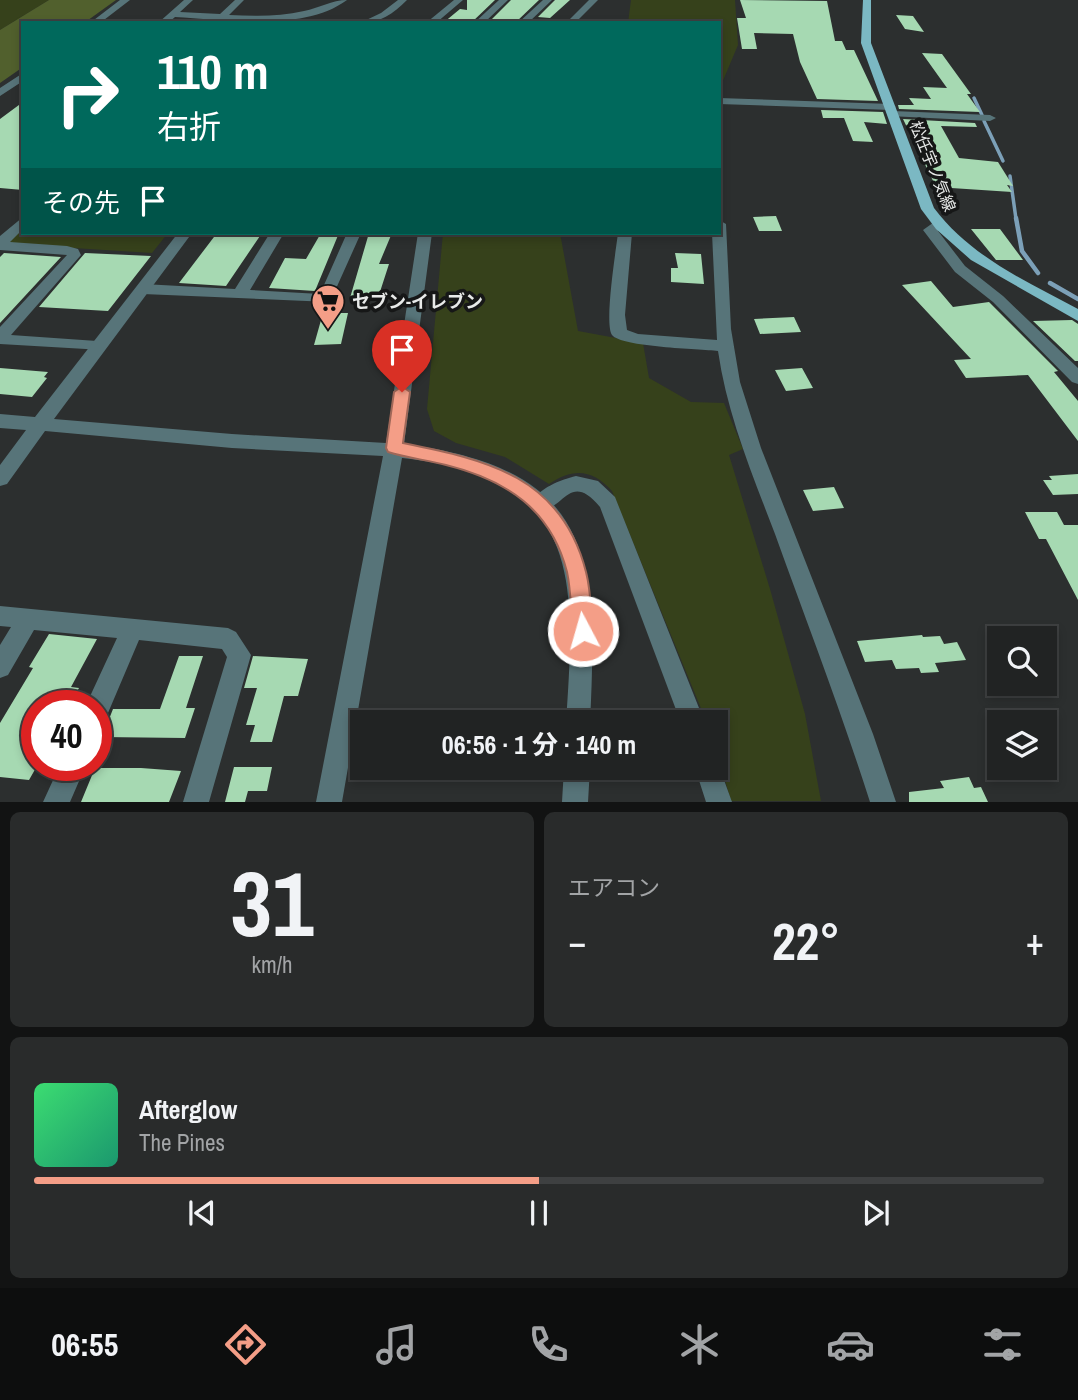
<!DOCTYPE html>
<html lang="ja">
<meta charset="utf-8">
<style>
body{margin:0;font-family:"Archivo Narrow","Noto Sans JP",sans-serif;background:#292b2b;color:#f1f3f6;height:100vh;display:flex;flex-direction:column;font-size:26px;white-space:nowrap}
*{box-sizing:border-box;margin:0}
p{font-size:23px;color:#a2a4a6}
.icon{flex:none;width:38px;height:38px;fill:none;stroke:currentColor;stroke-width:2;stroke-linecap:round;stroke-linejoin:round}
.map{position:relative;height:802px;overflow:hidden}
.drawer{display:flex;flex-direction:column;gap:10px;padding:10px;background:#121313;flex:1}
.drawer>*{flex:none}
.guide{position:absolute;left:21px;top:21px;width:700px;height:214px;border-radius:0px;box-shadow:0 4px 10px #0003,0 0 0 2px #3e4041;background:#00695c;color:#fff;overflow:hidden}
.fabs{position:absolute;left:987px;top:626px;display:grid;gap:14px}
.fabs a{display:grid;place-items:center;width:70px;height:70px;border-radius:0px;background:#212323;box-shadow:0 4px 10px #0003,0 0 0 2px #3e4041;font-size:35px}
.speed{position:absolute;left:21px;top:690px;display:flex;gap:14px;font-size:35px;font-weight:700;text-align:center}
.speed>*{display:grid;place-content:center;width:91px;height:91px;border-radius:50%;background:#212323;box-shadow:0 4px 10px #0003,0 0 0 2px #3e4041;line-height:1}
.speed .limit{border:10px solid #d22;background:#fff;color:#111}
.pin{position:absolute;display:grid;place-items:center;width:60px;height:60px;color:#fff;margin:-72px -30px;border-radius:50% 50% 50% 0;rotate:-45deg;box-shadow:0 0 7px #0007}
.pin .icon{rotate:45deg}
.me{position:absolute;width:77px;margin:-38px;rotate:354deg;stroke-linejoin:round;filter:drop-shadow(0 0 5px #0008)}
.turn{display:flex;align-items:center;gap:24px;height:147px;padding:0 21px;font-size:32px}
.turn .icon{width:91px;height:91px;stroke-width:2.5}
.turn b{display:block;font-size:49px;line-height:60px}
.then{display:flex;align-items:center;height:66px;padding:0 21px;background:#0003;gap:14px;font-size:26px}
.big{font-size:52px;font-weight:700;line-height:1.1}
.drawer .tile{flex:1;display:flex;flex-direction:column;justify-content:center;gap:10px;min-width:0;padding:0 24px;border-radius:10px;background:#292b2b}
.drawer .dial{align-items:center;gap:0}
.dial b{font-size:91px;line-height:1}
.song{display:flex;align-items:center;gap:21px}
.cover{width:84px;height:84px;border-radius:10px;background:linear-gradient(135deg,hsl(140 70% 55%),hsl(160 70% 35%))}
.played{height:7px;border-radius:4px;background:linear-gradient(90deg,#f49e87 50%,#3e4041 50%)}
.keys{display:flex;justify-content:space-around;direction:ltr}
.heat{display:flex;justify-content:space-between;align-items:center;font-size:38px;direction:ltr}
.drawer .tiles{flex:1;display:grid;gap:10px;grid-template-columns:1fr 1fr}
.tile:last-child{grid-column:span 2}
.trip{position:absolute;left:350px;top:710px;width:378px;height:70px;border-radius:0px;background:#212323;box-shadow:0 4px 10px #0003,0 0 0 2px #3e4041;font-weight:700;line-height:70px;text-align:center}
.menu{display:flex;height:112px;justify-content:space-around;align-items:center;background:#0d0e0e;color:#a2a4a6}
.menu .icon{width:49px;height:49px}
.menu .active{color:#f49e87}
.menu b{font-size:32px;color:#f1f3f6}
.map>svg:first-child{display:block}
.green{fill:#36411b}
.forest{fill:#51602d}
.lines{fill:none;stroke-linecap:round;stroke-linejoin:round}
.stream-far1{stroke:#7ca0b8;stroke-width:3.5}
.stream{stroke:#7ca0b8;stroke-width:4.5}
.building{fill:#a6d9b2}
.minor{fill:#577479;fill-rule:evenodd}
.tertiary{fill:#577479;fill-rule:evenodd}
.primary{fill:#7bb8c3;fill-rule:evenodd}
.route{fill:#f49e87;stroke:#9f6758;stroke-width:2}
.labels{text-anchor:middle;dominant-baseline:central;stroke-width:7;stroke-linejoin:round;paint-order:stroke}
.far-street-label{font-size:16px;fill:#e8eae9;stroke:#161717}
.poi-label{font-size:18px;font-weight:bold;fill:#e8eae9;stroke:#161717;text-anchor:start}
</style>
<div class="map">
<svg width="1078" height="802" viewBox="0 0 1078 802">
<rect width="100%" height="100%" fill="#2c2f2f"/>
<!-- green -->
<path class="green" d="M0 0H49L0 30Z
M631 0H735L738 45 719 90V23H628Z
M23 225V233H168L152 253 10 244 8 240Z
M443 233H560L578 331 643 343 649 378 691 402 724 403 743 449 729 455 770 589 805 714 821 801H731L716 749V723H707L612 491C593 470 574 467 549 484L505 457 456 443 434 431 427 409Z"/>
<!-- forest -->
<path class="forest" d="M49 0H116L84 23H23V67L0 83V30Z"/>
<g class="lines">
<!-- stream-far1 -->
<path class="stream-far1" d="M974 98 982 115
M984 121 1003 161
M1010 176 1016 219"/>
<!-- stream -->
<path class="stream" d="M1016 218 1022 251 1038 273
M1050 283 1078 299"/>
</g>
<!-- building -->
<path class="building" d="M467 0H495L471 23H443L460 9 467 10Z
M511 0H539L515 23H488Z
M555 0H570L550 18 538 17Z
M740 0 827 1 835 41H842L846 50H854L878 101 817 99 800 62 793 34 754 33 757 49H742L737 18H746Z
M896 15 913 16 924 32 905 29Z
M922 53 942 54 971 94H967L980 112 899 109 898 105H914L909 98 931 99 923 87 947 88Z
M23 102V190L0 188V119Z
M821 110 883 112 887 124 864 122 873 142 853 141 844 118H823Z
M903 119 975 123 977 127 941 126 959 158 998 162 1013 186 1007 185 1012 192 936 187Z
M776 216 782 231H759L753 217Z
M971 229H1000L1023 260H996Z
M217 233H262L226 286 179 283Z
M321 233H339L315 291 269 288 285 258 306 259Z
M369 233H392L379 264H389L378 298H350Z
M4 253 61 257 0 323V257Z
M85 253 151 256 108 311 39 307Z
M675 253 701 254 704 284 671 282V268H678Z
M931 281 953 307 989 302 1058 371 1054 372 1078 401V441L1028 375 966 378 954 360 971 359 902 285Z
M323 313H348L341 344 314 345Z
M794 317 801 332 760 334 754 319Z
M1072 320 1078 324V361H1075L1033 321Z
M0 368 48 372 44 377 47 378 32 397 0 394Z
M802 368 813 388 786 391 775 370Z
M1078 474V494L1053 495 1043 480H1052L1049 476Z
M834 487 844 508 813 511 803 490Z
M1025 512H1057L1064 525H1078V600L1046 539H1039Z
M49 634 97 639 71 687 79 688 69 705H37V766L29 780 0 777V723L33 668 29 667Z
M922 635 923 637 940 636 944 644 957 642 966 660 935 663 939 672 921 673 919 668 896 669 892 660 865 662 857 641Z
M179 656H203L186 708H195L185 738 102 737 113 709H160Z
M253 656 308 659 298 696H284L272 742H250L255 725H246L257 688H244Z
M234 767H272L267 791H248L245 802H225Z
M95 768H141L181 771 169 802H81Z
M969 777 974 788 981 787 988 802H909V792L944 788 940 781Z"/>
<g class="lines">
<!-- minor -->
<path class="minor" d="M184 0H193L180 12 220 14 235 0H244L229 15C254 16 279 17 304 11 319 8 332 0 347 0 304 32 225 20 175 17L168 23H158Z
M454 0H463L436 23H426Z
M499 0H508L484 23H474Z
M543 0H552L528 23H518Z
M719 98 891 104 896 107 891 110 719 104Z
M893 111 990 115 996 118 990 121 889 116 887 114Z
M23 217V229L10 242 67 246 78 249 81 255 11 335 97 341 105 346 103 350 0 344V327L67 255 0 250V236Z
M719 220 726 224 731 329 740 382 761 448 873 734 896 802H870C841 711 807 623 775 534 752 474 727 414 718 351 700 349 621 347 612 335 604 324 616 250 618 233H632L625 315 627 330 638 334 717 340 712 233H719Z
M937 220 944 224 938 231 965 266 1003 296 1078 368V384L1072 382 993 302 955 272 923 230Z
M270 233H284L250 290 320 294 347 233H361L330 302 143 294 135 289 143 284 235 289Z
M576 476 598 481 615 497 705 723H681L600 507C567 467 563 518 534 509L531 503C539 488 560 480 576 476Z
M0 606 228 628 236 632 251 655 209 802H183L227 657 222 649 139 640 105 720 96 723V705H86L117 638 34 630 8 675 0 678V645L11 627 0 626Z
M716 758 732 802H706L695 768H716Z
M60 765H86L70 802H43Z"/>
<!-- tertiary -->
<path class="tertiary" d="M120 0H130L100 23H90Z
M398 0H407C393 14 380 23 360 23L381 13Z
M589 0H598L575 23H566Z
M23 73V81L0 96V88Z
M178 233H192L54 419 232 434 386 443 418 233H432L404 444C594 469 598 557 590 723H566C576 575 581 477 402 458L342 802H316L383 456 232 448 45 431 7 484 0 486V465L26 430 0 428V414L35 417Z
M564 768H590L588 802H562Z"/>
<!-- primary -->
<path class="primary" d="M863 0H871V43L934 208C971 257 1026 281 1078 309V321L971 260 936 229 921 209 861 43Z"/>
</g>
<!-- route -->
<path class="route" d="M402 386 410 392 403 443C488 460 562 477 586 572 591 591 591 612 593 631L590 637 583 640 576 637 573 631C571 612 571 590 567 572 551 509 506 480 446 465 427 460 407 458 388 452L386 448 394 392Z"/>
<!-- icons -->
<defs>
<symbol id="supermarket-pin" viewBox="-11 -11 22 30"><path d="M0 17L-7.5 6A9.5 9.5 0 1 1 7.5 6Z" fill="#f49e87" stroke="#161717"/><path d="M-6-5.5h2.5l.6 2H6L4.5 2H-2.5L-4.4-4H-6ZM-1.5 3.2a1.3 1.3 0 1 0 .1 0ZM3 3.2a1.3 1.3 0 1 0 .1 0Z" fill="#111"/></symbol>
</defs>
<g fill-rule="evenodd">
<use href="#supermarket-pin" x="309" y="282" width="38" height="52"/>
</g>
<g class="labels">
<!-- far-street labels -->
<g class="far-street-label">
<text transform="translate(933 166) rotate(68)">松任宇ノ気線</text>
</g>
<!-- poi labels -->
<g class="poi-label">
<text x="352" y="301">セブン-イレブン</text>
</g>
</g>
</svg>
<div class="fabs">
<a><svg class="icon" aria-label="search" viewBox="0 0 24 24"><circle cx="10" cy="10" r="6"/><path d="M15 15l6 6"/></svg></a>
<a><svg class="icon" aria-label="layers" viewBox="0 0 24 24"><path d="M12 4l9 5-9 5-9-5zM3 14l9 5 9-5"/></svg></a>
</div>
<div class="speed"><div class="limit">40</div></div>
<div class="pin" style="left:402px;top:392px;background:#d93025"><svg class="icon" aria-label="arrive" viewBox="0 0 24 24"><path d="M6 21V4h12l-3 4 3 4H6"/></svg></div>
<svg class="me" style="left:583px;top:631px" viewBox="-20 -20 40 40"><circle r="17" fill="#f49e87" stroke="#fff" stroke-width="3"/><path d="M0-11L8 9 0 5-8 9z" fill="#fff"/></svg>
<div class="trip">06:56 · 1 分 · 140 m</div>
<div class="guide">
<div class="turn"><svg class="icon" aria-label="right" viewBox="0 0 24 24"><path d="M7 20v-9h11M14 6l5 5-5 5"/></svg><div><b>110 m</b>右折</div></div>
<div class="then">その先<svg class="icon" aria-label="arrive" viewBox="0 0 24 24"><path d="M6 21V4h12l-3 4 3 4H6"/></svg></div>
</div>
</div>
<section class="drawer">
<div class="tiles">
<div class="tile dial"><b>31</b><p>km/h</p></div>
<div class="tile"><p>エアコン</p>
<div class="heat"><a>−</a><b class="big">22°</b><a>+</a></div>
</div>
<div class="tile">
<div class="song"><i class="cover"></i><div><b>Afterglow</b><p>The Pines</p></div></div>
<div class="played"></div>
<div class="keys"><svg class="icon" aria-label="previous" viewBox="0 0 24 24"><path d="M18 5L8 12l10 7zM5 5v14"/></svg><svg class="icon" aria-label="pause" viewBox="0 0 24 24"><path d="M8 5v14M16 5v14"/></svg><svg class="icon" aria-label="next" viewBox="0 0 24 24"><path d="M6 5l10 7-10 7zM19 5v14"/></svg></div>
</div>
</div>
</section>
<nav class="menu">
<b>06:55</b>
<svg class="icon active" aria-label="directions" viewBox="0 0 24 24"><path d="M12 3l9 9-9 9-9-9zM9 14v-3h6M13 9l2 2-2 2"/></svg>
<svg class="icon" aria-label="music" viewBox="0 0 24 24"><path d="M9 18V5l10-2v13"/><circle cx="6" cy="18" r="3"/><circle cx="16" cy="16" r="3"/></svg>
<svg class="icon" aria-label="phone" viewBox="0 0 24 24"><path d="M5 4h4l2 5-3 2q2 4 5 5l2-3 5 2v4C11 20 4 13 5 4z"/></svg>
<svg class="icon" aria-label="climate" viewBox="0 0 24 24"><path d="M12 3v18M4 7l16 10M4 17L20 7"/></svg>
<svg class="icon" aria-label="car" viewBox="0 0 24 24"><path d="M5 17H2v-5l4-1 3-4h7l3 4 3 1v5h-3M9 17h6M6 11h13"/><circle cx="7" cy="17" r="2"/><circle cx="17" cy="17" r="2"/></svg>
<svg class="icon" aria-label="filters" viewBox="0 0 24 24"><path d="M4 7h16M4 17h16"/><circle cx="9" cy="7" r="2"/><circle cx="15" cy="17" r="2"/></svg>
</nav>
